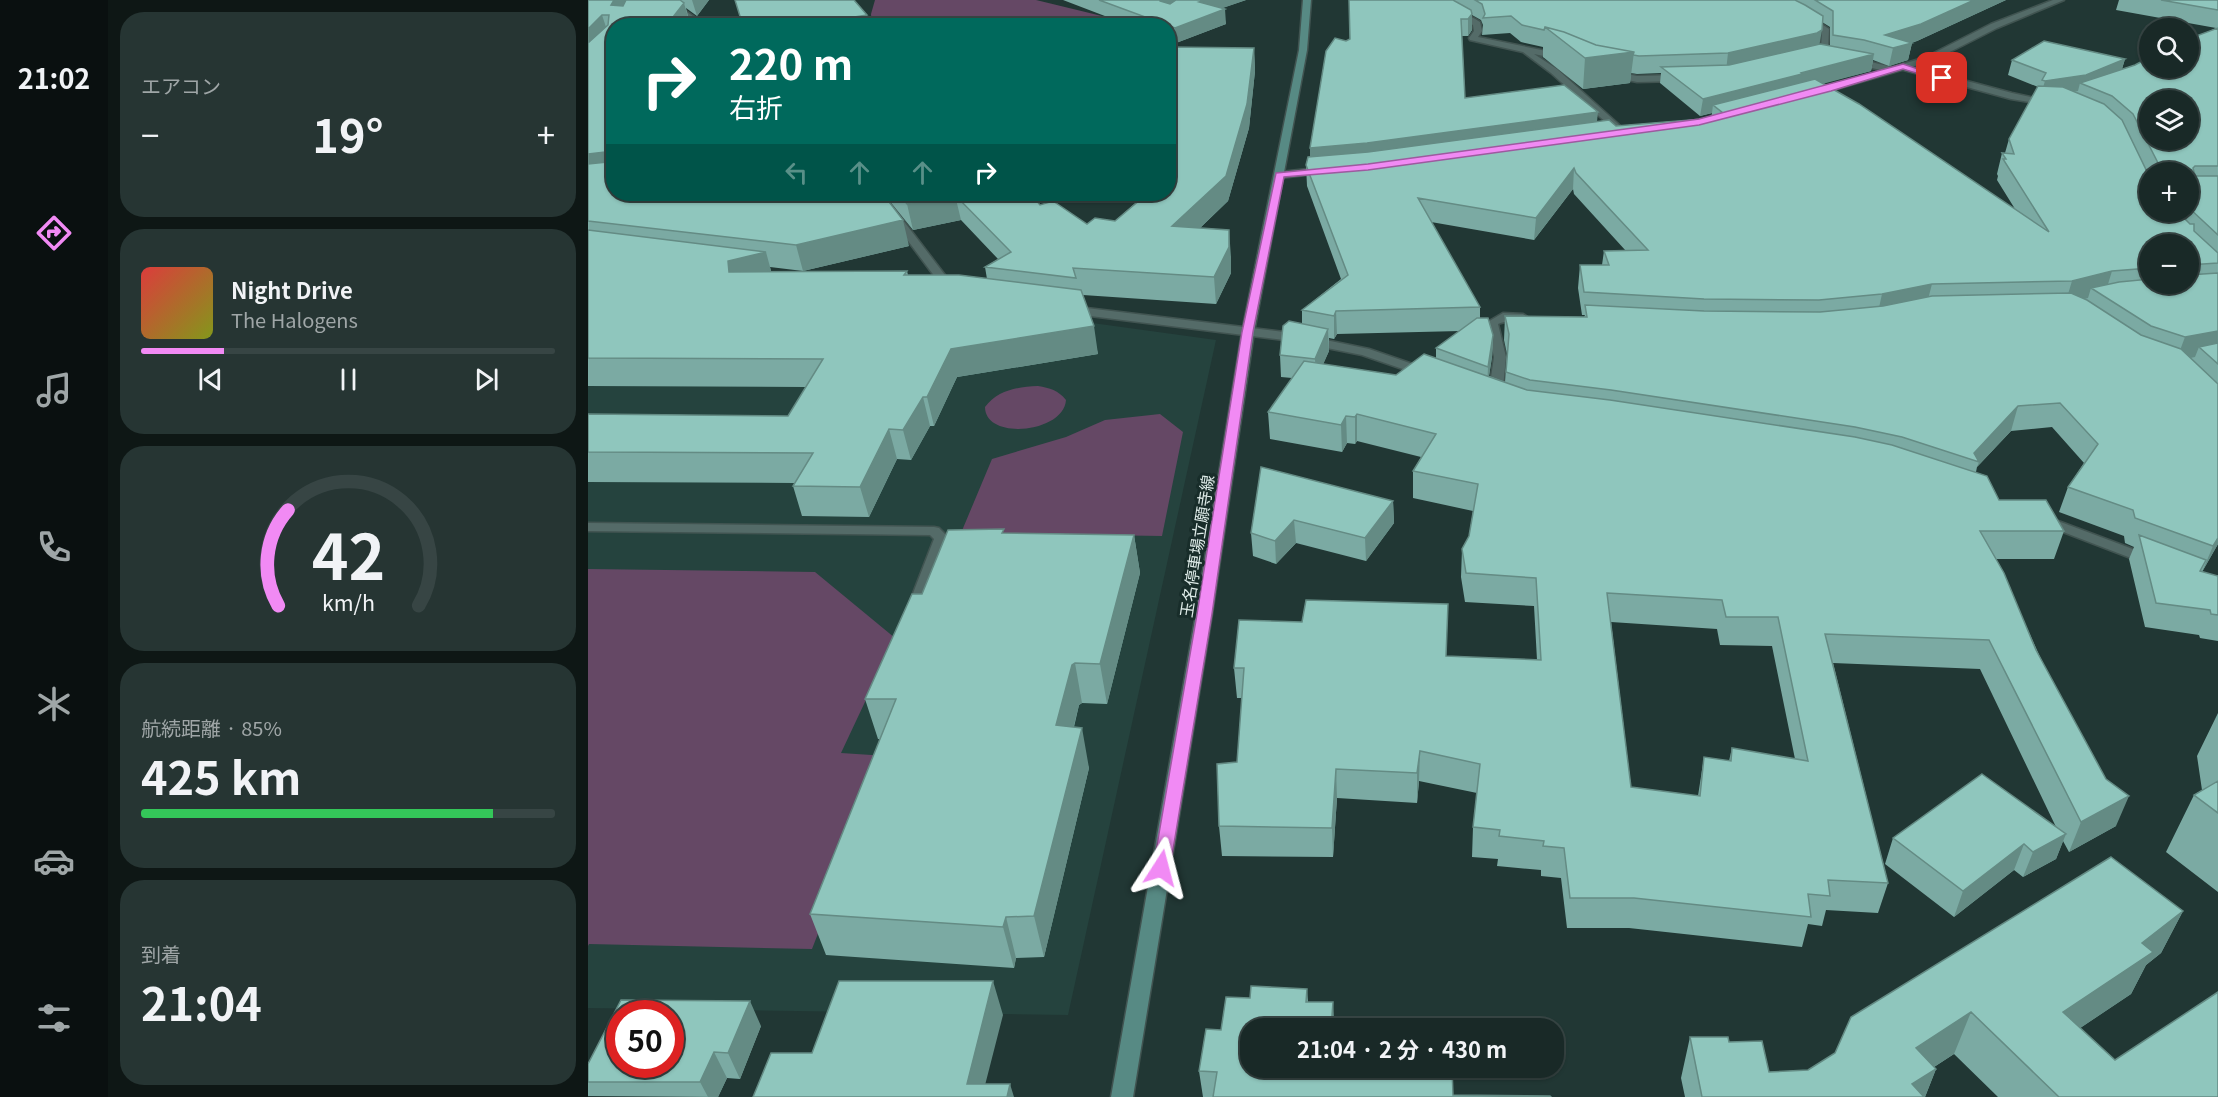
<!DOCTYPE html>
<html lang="ja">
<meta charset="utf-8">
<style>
body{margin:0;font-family:Georgia,"Noto Sans JP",serif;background:#263533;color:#f1f3f6;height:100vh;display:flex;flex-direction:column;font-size:22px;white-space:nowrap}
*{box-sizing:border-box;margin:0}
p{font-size:20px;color:#9fa6a7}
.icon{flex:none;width:33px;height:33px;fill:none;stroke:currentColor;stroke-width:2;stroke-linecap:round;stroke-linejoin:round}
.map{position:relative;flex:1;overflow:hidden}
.drawer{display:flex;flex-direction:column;gap:12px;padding:12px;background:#0e1715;width:480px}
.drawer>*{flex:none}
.guide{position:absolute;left:18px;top:18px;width:570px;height:183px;border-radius:24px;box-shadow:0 2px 4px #0004,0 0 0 2px #374544;background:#00695c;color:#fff;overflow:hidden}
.fabs{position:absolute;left:1551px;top:18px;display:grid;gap:12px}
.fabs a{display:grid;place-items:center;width:60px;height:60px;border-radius:50%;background:#192927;box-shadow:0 2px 4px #0004,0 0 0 2px #374544;font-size:30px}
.speed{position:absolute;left:18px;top:1000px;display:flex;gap:12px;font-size:30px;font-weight:700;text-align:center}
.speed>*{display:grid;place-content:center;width:78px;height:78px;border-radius:50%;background:#192927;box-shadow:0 2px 4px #0004,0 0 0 2px #374544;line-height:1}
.speed .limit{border:9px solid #d22;background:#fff;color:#111}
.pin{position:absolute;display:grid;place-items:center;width:51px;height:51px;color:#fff;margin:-26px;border-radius:12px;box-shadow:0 3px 9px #0006}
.me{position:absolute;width:66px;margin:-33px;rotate:9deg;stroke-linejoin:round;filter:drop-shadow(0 0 4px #0008)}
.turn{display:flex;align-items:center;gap:21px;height:126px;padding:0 24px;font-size:27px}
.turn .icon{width:78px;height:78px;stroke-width:2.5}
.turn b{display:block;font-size:42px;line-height:51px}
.lanes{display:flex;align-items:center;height:57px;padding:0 24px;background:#0003;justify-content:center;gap:30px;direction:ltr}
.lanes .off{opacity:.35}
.big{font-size:45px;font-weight:700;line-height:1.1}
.drawer .widget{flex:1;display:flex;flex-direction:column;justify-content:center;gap:9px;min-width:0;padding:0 21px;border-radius:24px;background:#263533}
.drawer .dial{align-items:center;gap:0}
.dial svg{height:156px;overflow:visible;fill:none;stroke:#374544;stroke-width:7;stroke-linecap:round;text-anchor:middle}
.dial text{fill:#f1f3f6;stroke:none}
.song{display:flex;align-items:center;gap:18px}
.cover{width:72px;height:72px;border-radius:9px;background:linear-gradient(135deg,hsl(0 70% 55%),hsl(70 70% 35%))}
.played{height:6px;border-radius:3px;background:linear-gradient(90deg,#f18af4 20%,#374544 20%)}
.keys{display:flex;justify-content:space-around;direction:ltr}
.heat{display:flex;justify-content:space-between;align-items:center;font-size:33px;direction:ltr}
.charge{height:9px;border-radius:4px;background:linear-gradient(90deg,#34c759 85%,#374544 0)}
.trip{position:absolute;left:652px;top:1018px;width:324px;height:60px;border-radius:24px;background:#192927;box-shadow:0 2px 4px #0004,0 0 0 2px #374544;font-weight:700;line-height:60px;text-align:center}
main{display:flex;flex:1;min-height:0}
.dock{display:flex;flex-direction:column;width:108px;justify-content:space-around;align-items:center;background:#0a1010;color:#9fa6a7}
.dock .icon{width:42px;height:42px}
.dock .selected{color:#f18af4}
.dock b{font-size:27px;color:#f1f3f6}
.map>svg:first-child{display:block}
.built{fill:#25433e}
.green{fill:#654865}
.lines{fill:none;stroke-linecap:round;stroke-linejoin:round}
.service-casing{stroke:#415451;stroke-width:3}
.minor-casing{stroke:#415451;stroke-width:3}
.secondary-casing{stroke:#415451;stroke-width:3}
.service{fill:#546b68;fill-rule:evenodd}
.minor{fill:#546b68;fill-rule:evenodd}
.secondary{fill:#578a84;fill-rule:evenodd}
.wall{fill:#7baaa3;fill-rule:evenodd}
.shaded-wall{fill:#648b84}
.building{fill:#8fc6bd;stroke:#648b84;stroke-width:1.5;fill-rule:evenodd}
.route{fill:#f18af4;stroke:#9d5a9f;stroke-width:1.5}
.labels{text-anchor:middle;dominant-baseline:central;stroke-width:6;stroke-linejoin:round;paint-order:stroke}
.street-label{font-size:16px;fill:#dfece9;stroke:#182d2a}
</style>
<main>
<nav class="dock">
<b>21:02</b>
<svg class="icon selected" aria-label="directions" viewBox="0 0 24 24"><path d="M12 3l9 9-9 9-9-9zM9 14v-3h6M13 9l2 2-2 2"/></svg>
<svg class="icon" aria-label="music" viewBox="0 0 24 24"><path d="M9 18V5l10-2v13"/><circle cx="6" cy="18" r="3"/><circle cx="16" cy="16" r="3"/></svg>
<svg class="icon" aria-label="phone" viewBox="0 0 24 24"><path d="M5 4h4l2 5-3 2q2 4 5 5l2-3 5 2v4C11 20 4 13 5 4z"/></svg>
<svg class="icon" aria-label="climate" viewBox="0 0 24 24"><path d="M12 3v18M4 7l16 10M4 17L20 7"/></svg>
<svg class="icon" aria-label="car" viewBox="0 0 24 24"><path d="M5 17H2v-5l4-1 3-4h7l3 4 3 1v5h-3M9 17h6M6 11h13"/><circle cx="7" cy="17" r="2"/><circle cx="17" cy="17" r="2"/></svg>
<svg class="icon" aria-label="filters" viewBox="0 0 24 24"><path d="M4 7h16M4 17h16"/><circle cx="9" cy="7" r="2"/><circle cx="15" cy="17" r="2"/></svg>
</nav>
<section class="drawer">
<div class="widget"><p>エアコン</p>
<div class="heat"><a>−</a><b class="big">19°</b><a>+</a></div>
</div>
<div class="widget">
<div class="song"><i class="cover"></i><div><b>Night Drive</b><p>The Halogens</p></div></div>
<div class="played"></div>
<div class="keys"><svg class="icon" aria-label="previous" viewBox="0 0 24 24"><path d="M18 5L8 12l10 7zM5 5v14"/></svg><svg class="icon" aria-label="pause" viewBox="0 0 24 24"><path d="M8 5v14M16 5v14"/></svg><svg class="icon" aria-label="next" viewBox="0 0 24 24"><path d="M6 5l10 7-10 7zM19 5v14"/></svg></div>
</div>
<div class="widget dial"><svg viewBox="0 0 100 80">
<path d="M14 69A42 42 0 1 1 86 69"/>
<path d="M14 69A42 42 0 0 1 19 20" stroke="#f18af4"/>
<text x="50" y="56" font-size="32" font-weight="700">42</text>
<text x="50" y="72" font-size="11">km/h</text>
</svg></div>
<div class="widget"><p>航続距離 · 85%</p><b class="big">425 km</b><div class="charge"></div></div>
<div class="widget"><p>到着</p><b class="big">21:04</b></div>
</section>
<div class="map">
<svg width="1630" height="1097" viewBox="0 0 1630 1097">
<rect width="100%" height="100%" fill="#213734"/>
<!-- built -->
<path class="built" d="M0 254 628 340 480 1015 0 1008Z"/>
<!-- green -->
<path class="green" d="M287 0H448L551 25 284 26 283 14Z
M450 386C462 388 470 390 478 400 476 433 397 441 397 407 410 390 429 387 450 386Z
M572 414 595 432 574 536 373 533 404 459 478 437 517 420Z
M0 569 227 572 307 638 253 753 299 756 224 949 1 944 0 946Z"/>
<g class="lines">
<defs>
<path id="service" d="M847 0H855C861 8 882 15 892 22L894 31 890 37 978 55V59L975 60 946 54 969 69 1038 131V135H1032L963 73 935 52 882 40 881 38 886 31 885 25C872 16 856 13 847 0Z
M1266 58 1304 67 1305 69 1301 72 1263 63 1262 61Z
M1315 64 1424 93 1466 102 1461 105 1423 99 1312 69 1311 67Z
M1023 71 1049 76 1091 75 1095 78 1091 81 1049 82 1020 76 1019 74Z
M0 523 346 527 351 528 361 538 333 614 325 619 317 614 346 539 342 535 0 531Z"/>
<path id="minor" d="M73 0H82L119 26H109Z
M1177 0C1200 0 1223 17 1241 29L1240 51 1232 57H1226V53L1233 48 1234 32 1215 19Z
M1465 0H1476L1409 28 1344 61 1228 95 1220 93 1338 57 1403 24Z
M739 167 743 168V172L692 178 687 175 692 172Z
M285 194H295L363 283 365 285 358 293H350L348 291 353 285Z
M482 306 704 333 781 349 842 370 844 373 838 377 774 355 704 341 478 313V307Z
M915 313 935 314 941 318C933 325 920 319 910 324L918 357 914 398 907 402 900 398 906 357 898 323Z
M1454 515 1566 557 1569 560 1566 563H1556L1449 522 1447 519Z"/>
<path id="secondary" d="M715 0H723L719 50 666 332 624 614 545 1097H523L608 614 654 332 711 50Z"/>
</defs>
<!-- service casing -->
<use href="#service" class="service-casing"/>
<!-- minor casing -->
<use href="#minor" class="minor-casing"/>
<!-- secondary casing -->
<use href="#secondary" class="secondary-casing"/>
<!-- service -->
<use href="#service" class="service"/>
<!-- minor -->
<use href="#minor" class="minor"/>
<!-- secondary -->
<use href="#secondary" class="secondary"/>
</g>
<!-- wall -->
<path class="wall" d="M0 0H121L109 16 98 8 102 24 101 26H26L321 246 215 271 182 267 183 272 319 271 320 275 399 279 397 267 410 259 373 220 325 230 296 194H443L452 205 499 224 527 221 553 198 551 194H580L666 48 667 71 661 128 640 201 612 228 643 257V273L628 304 495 295 510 354 369 377 346 426H342L323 460 309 459 281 517 214 516 205 486 207 483 0 482V414L200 416 218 387 0 386Z
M475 0H658L634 8 638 24 588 43 580 40V26H543Z
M761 0H1418L1329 41 1323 43H1324L1320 60 1301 66 1285 60 1283 71 1235 83 1427 209 1409 180 1410 176 1409 174 1414 153H1417L1421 139 1450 87 1420 75 1424 60 1537 59 1534 69 1547 65 1628 28 1528 10 1531 0H1630V544L1614 572 1630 576V641L1612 638 1611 635 1557 627 1541 559 1546 547 1537 543 1536 536 1471 512 1480 487 1496 463 1464 427 1423 431 1389 467 1388 472 1411 500 1476 531 1466 559H1408L1528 826 1481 852 1475 841 1468 859 1435 877 1426 870 1366 917 1297 864 1305 838 1468 827 1392 669 1245 663 1300 883 1290 913 1238 910 1234 926 1220 924 1214 947 1041 928H979L973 878 953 876V870L909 866 910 859 884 857 885 827 889 793 831 781 829 803 749 798 745 857 634 856 631 826 649 762 654 698H649L646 668 858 656 949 660 946 606 877 602 873 577 874 549 881 536 885 511 825 498V471L833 457 769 441 767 444 759 443 754 452 682 439 680 412 704 378 693 377 692 355 714 324V310L753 279 719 186 718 165 722 157V148L758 41 762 39ZM884 15 893 20 895 25 894 35 922 33 933 42 955 47V57L995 89 1042 83 1043 73 1049 74 1073 73 1072 83 1112 116 1124 113 1123 118 1028 126 1009 121 877 98 874 36H880L884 30ZM1234 22 1242 27V46L1231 44ZM1562 172H1600V212H1562ZM985 189 986 194 1038 251H1016L1014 265H992L990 288 994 315H997L996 317 917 316 916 340 919 354 917 382 901 376 904 357 905 335 892 318V307L843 222 946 240ZM1562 244H1600V284H1562ZM872 331 848 348V358L808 375 735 364 741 351V338L746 339 749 334ZM1023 622 1129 629 1132 645 1184 646 1207 759 1144 748 1141 761 1116 757 1110 796 1043 787Z
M673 467 805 501 806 523 778 561 708 543 688 564 665 556 663 533Z
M417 533 546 535 552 573 519 704 494 703 491 705 486 727 501 768 456 957 428 958 426 968 238 955 222 914 292 739H290L277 699 334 594Z
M1630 713V892L1578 852 1606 795 1614 790 1609 756Z
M1595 911 1573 953 1558 965 1543 994 1492 1028 1527 1060 1630 1097H1410L1366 1054 1346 1067 1348 1069 1337 1097H1097L1093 1078 1102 1037 1141 1042 1181 1072 1220 1070Z
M719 989 720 1002H745L746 1029H663V1068L865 1095 963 1097H615L611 1071 633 1030 662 998Z
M173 1026 152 1079 139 1078 130 1097 0 1096V1064Z"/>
<!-- shaded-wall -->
<path class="shaded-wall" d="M26 0H42L30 26 23 5Z
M104 0H121L109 16Z
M572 0H594L573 15Z
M617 0H658L612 16 611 2Z
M1386 0H1418L1329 41 1305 48 1297 35Z
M96 3 102 24 101 26H78Z
M637 9 638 24 588 43 587 28Z
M884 14V30L880 36V19Z
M14 15 21 36 0 59V29Z
M279 15 281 26H226L260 18Z
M1234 30 1231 47 1138 71 1140 53Z
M1324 43 1320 60 1301 66 1305 48Z
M666 48 667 71 661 128 640 201 587 252 584 226Z
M1046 52 1042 83 995 89 997 58Z
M1286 54 1283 71 1212 90 1125 105 1124 113 1112 116 1115 99Z
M1537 59 1532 75 1492 83 1490 91 1452 97 1457 81Z
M1010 112 1008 131 722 167V148Z
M17 152 26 177 0 180V154Z
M986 168 985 189 946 240 948 218Z
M367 195 373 220 325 230 319 204Z
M315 220 321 246 215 271 208 245Z
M641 230 643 257V273L628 304 626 277Z
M178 252 185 278 141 272 140 261Z
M1524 271 1517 294 1503 288 1500 298 1477 304 1484 281Z
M1344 284 1338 307 1289 317 1294 294Z
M748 311 749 334 746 339V316Z
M506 326 510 354 369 377 346 426 339 397 363 349Z
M740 329 741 351 728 381 727 359Z
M1630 331V353L1611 347 1607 357 1588 361 1597 337Z
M905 335 904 357 899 389 900 367Z
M335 397 342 426 323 460 315 430Z
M1430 406 1423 431 1389 467 1391 462 1386 453Z
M769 414V441L767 444V417Z
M758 416 759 443 754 452 753 425Z
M301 429 309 459 281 517 272 487Z
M805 501 806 523 778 561 777 538Z
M706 520 708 543 688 564 687 541Z
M546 535 552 573 519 704 512 664Z
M1630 538V544L1614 572 1625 546Z
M487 663 494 703 491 705 476 765 468 725 484 665Z
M494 728 501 768 456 957 446 916Z
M832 751 831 781 829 803V773Z
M748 769 749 798 745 857 744 828Z
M1541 796 1528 826 1481 852 1493 822Z
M1478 834 1468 859 1435 877 1445 852Z
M1436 844 1426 870 1366 917 1375 891Z
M1595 911 1573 953 1558 965 1543 994 1455 1053 1475 1012 1554 943Z
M418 917 428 958 426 968 415 927Z
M405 981 415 1015 394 1097 379 1084Z
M162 1001 173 1026 152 1079 140 1053Z
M745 1002 746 1029H743Z
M1383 1012 1366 1054 1312 1089 1328 1048Z
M126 1052 139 1078 130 1097H120L112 1082Z
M1348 1069 1337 1097H1319L1324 1084Z
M422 1084 426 1097H419Z"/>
<!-- building -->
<path class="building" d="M0 0H26L23 5 35 6 38 0H92L96 3 78 26H26V194H295L315 220 208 245 0 221V164L19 162 20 154 17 152 0 154V43L20 25 21 15H14L0 29Z
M147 0H266L279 15 260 18 262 20 226 26H155Z
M511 0H572V1L582 4 588 0H617L611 2 637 9 587 28Z
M761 0H865L883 10 884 14 880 19H873L877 98 976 85 1010 112 779 143 722 148 738 51 747 38 758 41 762 39Z
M887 0H1207L1217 5 1235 16 1234 30 1229 33 1140 53 1051 56 1045 55 1046 52 1008 45 976 32 957 27 956 30 934 25 923 16 895 18 897 14 894 4Z
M1227 0H1386L1333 24 1297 35 1324 43 1305 48 1276 40 1245 35V11Z
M1573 0H1630V10Z
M957 27 976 32 1008 45 1046 52 997 58Z
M1630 28V166H1607L1605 168 1607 176H1630V235L1600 207V172H1570L1571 165 1545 114 1524 96 1492 83 1547 65 1562 57V68H1600V39ZM1562 100H1600V140H1562Z
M1456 41 1537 59 1498 75 1457 81 1454 80 1458 73 1424 60Z
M1232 44 1286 54 1213 73 1214 74 1115 99 1073 67 1141 65Z
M580 47 666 48 659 104 638 176 584 226 641 230V247L626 277 485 268 488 278 397 267 423 252 367 195 319 204 311 194H443L452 205 465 201 499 224 507 218 527 221 559 194H580Z
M1227 79 1271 104 1461 232 1415 159H1418L1414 153 1426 154 1421 139 1450 86 1475 87 1516 104 1534 120 1562 178V212H1590L1602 224H1606V231L1630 253V263L1600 265V244H1562V268L1524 271 1484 281 1344 284 1294 294 1231 300 1116 299 996 292 992 265H1021L1016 251 1060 250 988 173 986 168 948 218 830 198 892 307 748 311 746 316 714 310 760 275 718 165 720 157 780 152 1021 120 1028 126 1140 117 1125 105Z
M0 230 178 252 140 261 141 272 319 271 316 275H371L493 290 506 326 363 349 339 397H335L315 430 301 429 272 487 205 486 225 453 0 452V414L200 416 235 359 0 358Z
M1630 273V331L1597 337 1563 326 1503 288 1531 282 1562 279V284H1600V275Z
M1483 293 1499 300 1553 335 1593 349 1630 384V538L1625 546 1547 518 1545 510 1480 487 1510 444 1472 403 1430 406 1386 453 1391 462 1314 437 1267 427 1023 390 942 380 918 372 921 334 917 316 999 317 997 305 1116 311 1232 312 1295 306 1344 296Z
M889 318H900L905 335 900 367 848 348Z
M701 321 740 329 727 359 692 355 695 326Z
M1630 343V364L1611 347Z
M836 354 939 390 1022 400 1267 437 1304 445 1399 476 1411 500H1458L1476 531H1392L1416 573 1448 650 1518 779 1541 796 1493 822 1401 640 1237 634 1300 883 1240 880 1242 896 1220 894 1223 917 1046 898H982L976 848 955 846 956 841 911 836 912 830 885 827 892 764 832 751 829 773 748 769 744 828 631 826 629 764 649 762 656 668H646L651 620 714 622 718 600 860 604 858 656 953 660 948 578 878 573 874 549 881 536 890 484 825 471 848 434 769 414 767 417 758 416 753 425 680 412 716 361 808 375ZM1019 593 1134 600 1138 617H1190L1220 761 1144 748 1143 761 1116 757 1112 796 1043 787Z
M673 467 805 501 777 538 706 520 687 541 663 533Z
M416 529 414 533 546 535 512 664 487 663 484 665 468 725 494 728 446 916 418 917 415 927 222 914 308 699H277L324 594H334L360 530Z
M1551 535 1618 560 1612 571 1630 576V615L1623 614 1622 610 1568 603Z
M1394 774 1478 834 1445 852 1436 844 1375 891 1305 838Z
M1630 781V813L1606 795Z
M1523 857 1595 911 1554 943 1565 952 1475 1012 1527 1060 1630 992V1097H1471L1383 1012 1328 1048 1348 1069 1324 1084 1336 1097H1114L1102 1037H1140L1141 1042 1174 1041 1181 1072 1220 1070 1247 1053 1263 1017Z
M251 981H405L379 1084H422L419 1097H165L183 1053H224Z
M663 986 719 989 718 1002H745L743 1029H663V1068H864L865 1095 962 1096 963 1097H625L629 1072 611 1071 618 1029 633 1030 638 997 662 998Z
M33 1000 162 1001 140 1053 126 1052 112 1082H0V1064ZM32 1014H82V1065H32Z"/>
<!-- route -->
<path class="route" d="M1315 64 1358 78 1354 81 1315 69 1243 91 1111 125 780 170 696 177 665 332 624 614 582 868 580 873 573 875 567 873 565 868 609 614 654 332 688 173 780 164 1111 119Z"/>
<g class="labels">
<!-- street labels -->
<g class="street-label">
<text transform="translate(608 546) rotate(-81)">玉名停車場立願寺線</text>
</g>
</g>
</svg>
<div class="fabs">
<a><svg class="icon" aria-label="search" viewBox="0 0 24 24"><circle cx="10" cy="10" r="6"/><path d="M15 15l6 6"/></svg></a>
<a><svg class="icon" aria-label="layers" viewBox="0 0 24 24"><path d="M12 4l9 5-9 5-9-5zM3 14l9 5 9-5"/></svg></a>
<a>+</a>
<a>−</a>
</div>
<div class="speed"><div class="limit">50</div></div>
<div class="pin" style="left:1354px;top:78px;background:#d93025"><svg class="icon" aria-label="arrive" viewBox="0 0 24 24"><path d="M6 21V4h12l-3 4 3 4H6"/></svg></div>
<svg class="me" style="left:573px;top:868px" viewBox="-20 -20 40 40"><path d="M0-17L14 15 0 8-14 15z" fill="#f18af4" stroke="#fff" stroke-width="4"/></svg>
<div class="trip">21:04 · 2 分 · 430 m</div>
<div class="guide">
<div class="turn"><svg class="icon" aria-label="right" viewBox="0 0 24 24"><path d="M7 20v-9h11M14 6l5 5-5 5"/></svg><div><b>220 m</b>右折</div></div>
<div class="lanes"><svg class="icon off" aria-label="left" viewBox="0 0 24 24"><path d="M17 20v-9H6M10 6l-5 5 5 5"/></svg><svg class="icon off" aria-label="ahead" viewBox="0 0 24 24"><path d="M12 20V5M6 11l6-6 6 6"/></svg><svg class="icon off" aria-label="ahead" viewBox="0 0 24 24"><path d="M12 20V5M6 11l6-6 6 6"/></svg><svg class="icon" aria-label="right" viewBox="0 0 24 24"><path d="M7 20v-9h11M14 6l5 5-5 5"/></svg></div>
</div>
</div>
</main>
